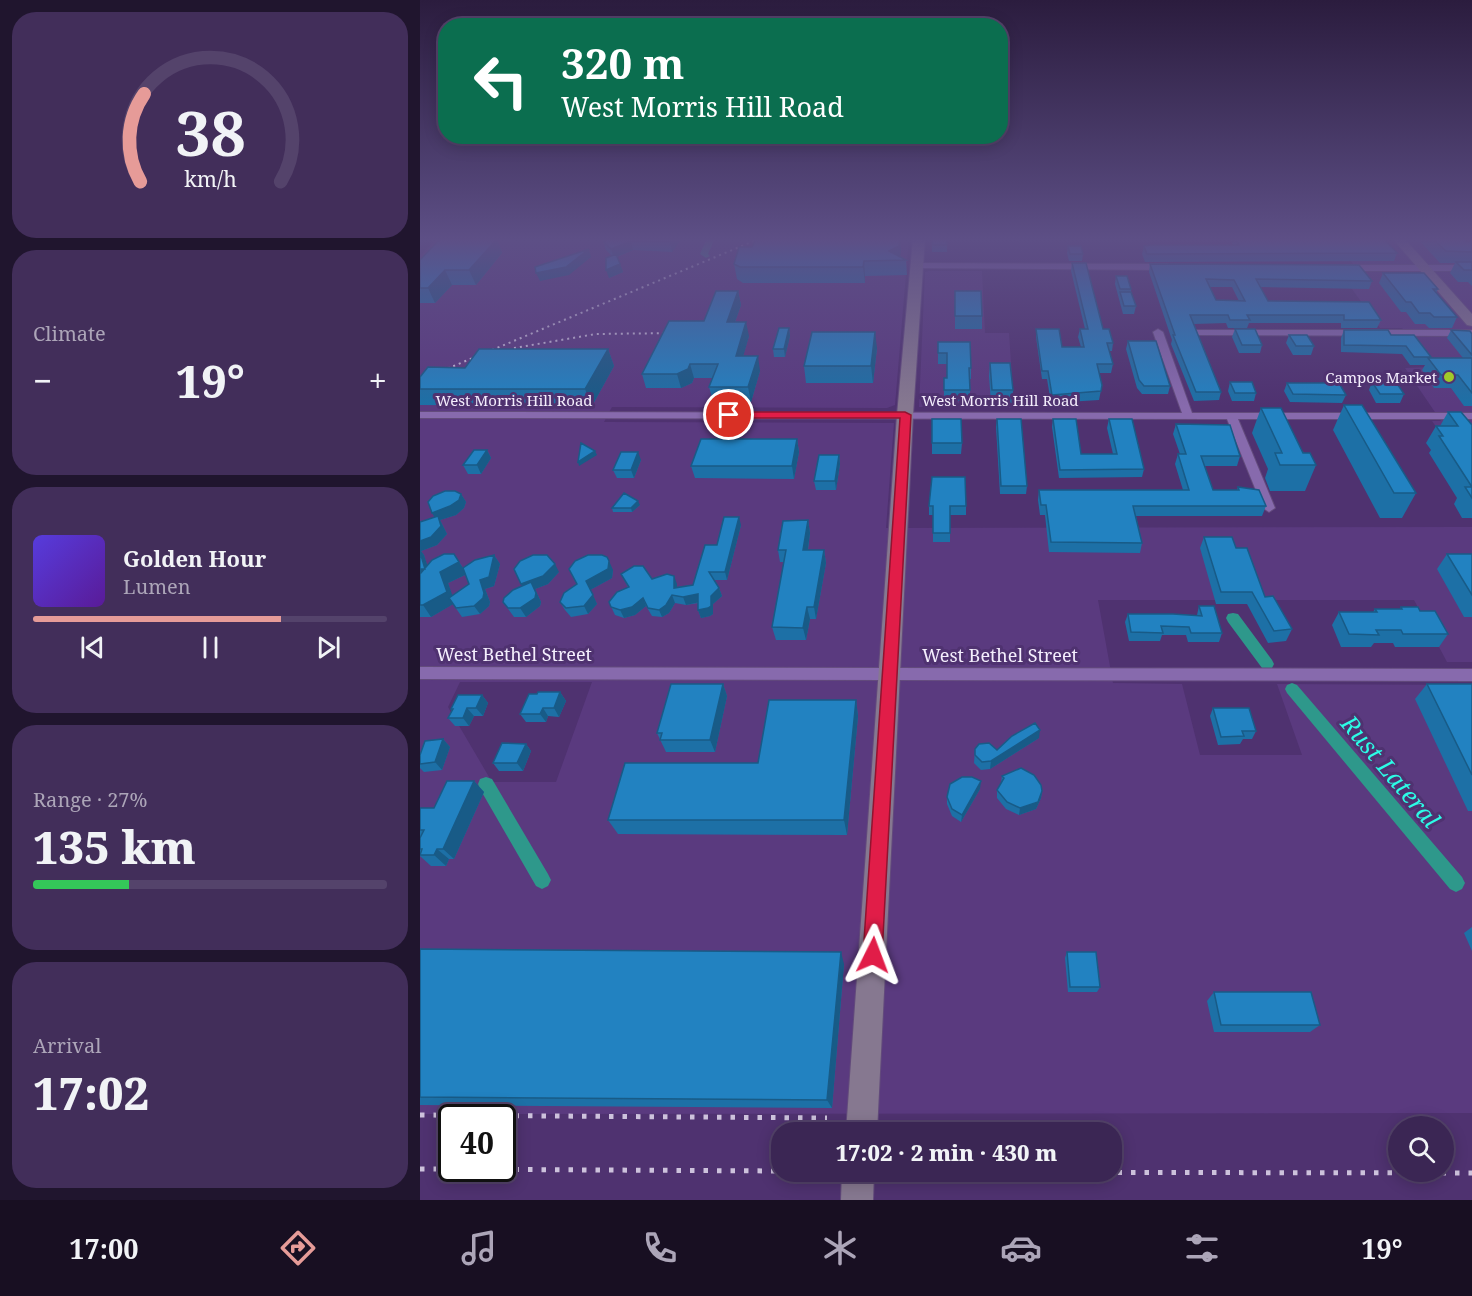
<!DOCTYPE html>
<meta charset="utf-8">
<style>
body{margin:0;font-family:"Noto Serif",serif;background:#422e5a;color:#f1f3f6;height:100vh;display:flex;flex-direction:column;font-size:22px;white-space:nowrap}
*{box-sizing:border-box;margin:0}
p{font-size:20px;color:#aca5b8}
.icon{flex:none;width:33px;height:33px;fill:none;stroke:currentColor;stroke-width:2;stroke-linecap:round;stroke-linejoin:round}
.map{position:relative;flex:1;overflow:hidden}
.side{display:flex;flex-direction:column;gap:12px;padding:12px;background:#20152e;width:420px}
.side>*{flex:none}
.banner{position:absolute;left:18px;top:18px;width:570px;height:126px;border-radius:24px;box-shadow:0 3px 15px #0003,0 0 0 2px #54436b;background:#0b6e4f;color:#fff;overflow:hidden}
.controls{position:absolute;left:968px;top:1116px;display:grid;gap:12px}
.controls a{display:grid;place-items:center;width:66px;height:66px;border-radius:50%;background:#3b2654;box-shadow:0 3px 15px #0003,0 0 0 2px #54436b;font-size:30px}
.speed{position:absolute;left:18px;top:1104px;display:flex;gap:12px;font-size:30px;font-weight:700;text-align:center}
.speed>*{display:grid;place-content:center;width:78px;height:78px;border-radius:50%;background:#3b2654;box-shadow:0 3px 15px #0003,0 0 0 2px #54436b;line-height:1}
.speed .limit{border:3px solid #111;border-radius:9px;background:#fff;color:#111}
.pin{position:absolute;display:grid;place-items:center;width:51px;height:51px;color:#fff;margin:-26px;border:3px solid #fff;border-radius:50%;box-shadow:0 2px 6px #0007}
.me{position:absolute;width:66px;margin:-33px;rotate:3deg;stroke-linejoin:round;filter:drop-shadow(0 0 4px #0008)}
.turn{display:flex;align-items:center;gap:21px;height:126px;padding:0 24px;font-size:27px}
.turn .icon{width:78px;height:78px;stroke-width:2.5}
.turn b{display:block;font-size:42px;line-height:51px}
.big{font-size:45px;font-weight:800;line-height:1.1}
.side .widget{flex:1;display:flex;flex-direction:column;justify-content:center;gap:9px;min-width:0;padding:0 21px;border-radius:24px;background:#422e5a}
.side .dial{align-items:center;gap:0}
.dial svg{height:156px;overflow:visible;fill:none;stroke:#54436b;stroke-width:7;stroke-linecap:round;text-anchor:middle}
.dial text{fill:#f1f3f6;stroke:none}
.song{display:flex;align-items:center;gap:18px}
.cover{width:72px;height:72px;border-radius:9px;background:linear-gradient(135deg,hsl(250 70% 55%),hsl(270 70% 35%))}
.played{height:6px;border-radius:3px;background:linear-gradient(90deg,#e69b98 70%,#54436b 70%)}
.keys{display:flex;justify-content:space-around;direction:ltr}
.heat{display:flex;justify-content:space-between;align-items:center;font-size:33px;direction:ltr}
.charge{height:9px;border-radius:4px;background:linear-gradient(90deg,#34c759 27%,#54436b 0)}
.trip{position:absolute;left:351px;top:1122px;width:351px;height:60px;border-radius:24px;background:#3b2654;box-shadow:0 3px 15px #0003,0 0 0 2px #54436b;font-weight:800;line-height:60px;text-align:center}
.tabs{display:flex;height:96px;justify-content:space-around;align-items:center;background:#180f22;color:#aca5b8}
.tabs .icon{width:42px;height:42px}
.tabs .active{color:#e69b98}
.tabs b{font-size:27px;color:#f1f3f6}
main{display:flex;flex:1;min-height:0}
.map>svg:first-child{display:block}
.built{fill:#5a3a7f;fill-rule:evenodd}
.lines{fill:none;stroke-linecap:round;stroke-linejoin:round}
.canal{fill:#2e988b;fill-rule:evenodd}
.street-casing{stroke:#634b7c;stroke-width:2}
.secondary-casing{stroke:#634b7c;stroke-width:2}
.street{fill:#876aad;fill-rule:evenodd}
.secondary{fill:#867890;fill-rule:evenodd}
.rail-far1{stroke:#cdc2dc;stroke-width:2;stroke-dasharray:2 4;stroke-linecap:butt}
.rail{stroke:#cdc2dc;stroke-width:5;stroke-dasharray:4.5 9;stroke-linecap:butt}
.wall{fill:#1d70a6;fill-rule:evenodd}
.shaded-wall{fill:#185b87}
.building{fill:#2282c1;stroke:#185b87;stroke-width:1.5;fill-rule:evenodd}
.route{fill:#e11d48;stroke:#92132f;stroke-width:1.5}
.poi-dot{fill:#a1c929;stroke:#4f3270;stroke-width:2}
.labels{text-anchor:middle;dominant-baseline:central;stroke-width:6;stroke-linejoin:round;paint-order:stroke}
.far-poi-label{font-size:15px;fill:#f4eefd;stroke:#4f3270;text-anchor:end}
.far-street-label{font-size:15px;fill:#f4eefd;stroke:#4f3270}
.street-label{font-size:18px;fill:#f4eefd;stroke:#4f3270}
.near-water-label{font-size:24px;font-style:italic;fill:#2cfce6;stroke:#4f3270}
</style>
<main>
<section class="side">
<div class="widget dial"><svg viewBox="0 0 100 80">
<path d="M14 69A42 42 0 1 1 86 69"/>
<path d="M14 69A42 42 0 0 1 16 24" stroke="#e69b98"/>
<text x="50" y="56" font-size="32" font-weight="700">38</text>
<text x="50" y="72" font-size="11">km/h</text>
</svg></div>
<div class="widget"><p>Climate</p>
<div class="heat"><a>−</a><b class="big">19°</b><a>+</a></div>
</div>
<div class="widget">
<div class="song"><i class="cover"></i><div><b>Golden Hour</b><p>Lumen</p></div></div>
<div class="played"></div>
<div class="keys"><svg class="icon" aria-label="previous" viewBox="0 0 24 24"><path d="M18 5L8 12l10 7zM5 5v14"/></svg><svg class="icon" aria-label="pause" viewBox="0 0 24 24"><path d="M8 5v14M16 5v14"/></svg><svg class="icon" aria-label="next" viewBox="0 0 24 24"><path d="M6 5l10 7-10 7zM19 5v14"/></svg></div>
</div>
<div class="widget"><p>Range · 27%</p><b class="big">135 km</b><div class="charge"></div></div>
<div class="widget"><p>Arrival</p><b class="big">17:02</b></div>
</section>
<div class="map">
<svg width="1052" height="1200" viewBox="0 0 1052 1200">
<rect width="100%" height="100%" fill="#4f3270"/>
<!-- built -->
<path class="built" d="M17 238H489L475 405 467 408 192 407 184 422 474 423 466 528 1052 527V662H1027L994 600H678L693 683 762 684 780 755H882L857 684 1052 685V1113L0 1114V256ZM40 682H172L136 782H72L28 707Z
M914 238H1035L1040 242H1052V478L1012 421H1021L985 368 1013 367 982 328H960L919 271H938Z
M509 271H562L565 333H589L594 408 499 407 505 272Z"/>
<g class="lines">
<!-- canal -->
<path class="canal" d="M287 238H295L288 254 290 256 286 258 280 254Z
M813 613 818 614 852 660 854 664 852 668 847 670 842 668 808 622 806 618 808 614Z
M872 683 877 685 1042 877 1045 883 1042 889 1036 892 1030 889 867 693 865 689 867 685Z
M66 777 72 779 128 874 131 880 128 886 122 889 116 886 60 789 58 784 60 779Z"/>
<defs>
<path id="street" d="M497 263 747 264 751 267 747 270 494 268 493 266Z
M1052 265V271H925L921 268 925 265Z
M738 329 743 332 772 413H1052V419H818L855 508 849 512 843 508 807 419 0 418V412L762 413 733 332Z
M774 330H1052V336L777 335 774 334Z
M0 667 1052 669V681L0 679Z"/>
<path id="secondary" d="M493 238H505L493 415 457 1132H426L477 415Z
M972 238H984L1052 314V326L1047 325Z
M422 1172H454L453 1200H421Z"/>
</defs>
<!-- street casing -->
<use href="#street" class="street-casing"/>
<!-- secondary casing -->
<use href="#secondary" class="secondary-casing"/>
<!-- street -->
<use href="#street" class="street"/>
<!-- secondary -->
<use href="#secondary" class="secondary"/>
<!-- rail-far1 -->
<path class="rail-far1" d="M94 348 176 334 258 333
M0 380 341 238"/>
<!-- rail -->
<path class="rail" d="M0 1115 407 1118
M0 1169 362 1171
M441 1172 1052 1173"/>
</g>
<!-- wall -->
<path class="wall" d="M192 238H262L252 252 213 250 197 257 203 272 189 278 192 256 186 250 183 241Z
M480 238V256L486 260 487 275 445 276V283H323L317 279 314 264Z
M512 238H527V252H512Z
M809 238H963L977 253 974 261 725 262 722 254 724 246 813 245Z
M997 238H1042L1047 242H1052V286L1048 282H1038L1030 273 1035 263H1020Z
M77 239 82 253 56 285H32L15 303H0V260Z
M648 246 663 254 662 261H649L647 253Z
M652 263 683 329 693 343 692 351H689L693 364 691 373H679L682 385 679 400 631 403 627 379H622L616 337V329L642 347H661L658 337 660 329H665L651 271Z
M730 264 952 281 949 289 840 287 848 301 961 320 957 328H921V323H829L827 328H808L806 323 774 324 801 392 799 400 774 401 751 344 752 340 729 272ZM790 287H812L819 301 796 300Z
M963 273 1018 289 1016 293 1037 317 1032 328H1009L1005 324H995L986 312H981L959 283Z
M696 276 711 289V292L716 306 714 314H703L695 284Z
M318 291 321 305 315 322 329 336 323 356 340 371 331 402 293 401 289 387 293 378H274L272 383 261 388H226L222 374Z
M535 291 562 316V329H535Z
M369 328 370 336 365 357H354L353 349Z
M815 329 842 345 840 353H819L812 337Z
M924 330 971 335 1011 358H1043L1027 338 1031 330 1052 334V406H1044L1031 388H1014L1002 370 1005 365H990L982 354 921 352V338Z
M869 335 894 346 891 355H873L866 343Z
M708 341 750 386 748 394H722L717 388 706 349Z
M518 342 551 368V379H550V401H524V378H527V364H518Z
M457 348 453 383H386L384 366Z
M188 349 194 366 172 406 0 405V377L45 368Z
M570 363 593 390 592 403H571L569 376Z
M810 382 836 393 834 401H812L808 391Z
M952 382 984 394 980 403H956L949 390Z
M867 383 926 395 922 403 870 402 864 391Z
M924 405 996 493 982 518H960L913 430Z
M841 408 896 465 885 491H850L845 478 848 469 832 433Z
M1028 412 1052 425V518H1042L1034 504 1037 498 1009 453 1011 450 1006 443 1016 426H1020Z
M512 419 542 443 541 454H512Z
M577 419 607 486 606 494H580L576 427Z
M633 419 661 454H693L687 428 689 419 724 469 722 477 639 478 632 427Z
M756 424 820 456 817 466H785L793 490H817L818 487 846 506 842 516H716L722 543 720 553 629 552 625 515H620L618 500 619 490H763L755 464 758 454H760L753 434Z
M377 439 379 452 374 479 275 478 271 466Z
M67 450 71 458 61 474H48L43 465Z
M419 455 420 464 416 490H396L394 481Z
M221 460 214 478H197L193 470Z
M41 494 46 502 44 508 36 515 20 520 27 534 17 545 1 551 4 555 7 565 34 554 43 568 74 555 80 564 74 586 65 589 70 602 69 606 60 614 42 617 33 604 11 617H0V522L15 517 12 513ZM45 575 49 584 32 596 28 583Z
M220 505 212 512H193L192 508Z
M509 506H546V515H530V542H513V515H509Z
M388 520 390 533 388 550H404L406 563 396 619H390L386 640H356L352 627 364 562H360L358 550Z
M321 525 307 580H294L299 588 302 596 293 604V614L290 616 281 618 278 610V603L266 605 255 603 249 613 242 617 232 616 226 606 215 615 204 618 195 615 189 602 208 587 201 574 232 579 257 584V587L273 585 297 545Z
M784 537 816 548 845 597 872 629 866 641 848 643 827 604H796L780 548Z
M1027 554H1052V617H1044L1017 569Z
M193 570 192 578 170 590 177 604 168 614 151 617 145 610 140 602 157 584Z
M139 572 128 584 115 589 121 602 120 606 106 617H94L83 602 102 586Z
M779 606 802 633 799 642H768L766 635H742L740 641H709L705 622 708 614 777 615Z
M981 607 1000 611 1028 634 1019 647H975L973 643H954L951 647H921L912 625 919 612H953L955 609H980Z
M303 684 307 696 295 752H246L237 733Z
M1007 684H1052V811H1048L995 699Z
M140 692 146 701 139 717 128 716 126 722H106L100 714 117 694Z
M62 695 68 703 63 716H54L49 726H35L28 718 32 710 31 709Z
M436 700 438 716 427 835 198 834 188 820 338 763Z
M793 708 836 731 832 739H823L820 744 798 745 790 716Z
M619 738 570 769 561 770 554 763 555 749 577 750Z
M23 739 30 747 22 770 4 772 0 768V755Z
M106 744 111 751 103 771H79L73 763Z
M582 776 622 791 621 798 616 809 599 815 586 809 577 798V790L581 783Z
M54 781 64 792 34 859H29L26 866H11L0 856V808H14Z
M560 789 541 822 532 816 527 804V797Z
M1052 927V951L1044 933Z
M0 949 424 964 412 1108 0 1105Z
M647 952 680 987 677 992H648L645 958Z
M794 992 900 1025 890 1032H794L787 1001Z"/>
<!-- shaded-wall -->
<path class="shaded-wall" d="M253 238H262L252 252 250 242Z
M480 238 481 250 480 261V260L469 251Z
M77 239 82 253 56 285 49 270Z
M211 241 213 250 194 258 191 249Z
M169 249 171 257 149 275 120 281 116 273Z
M444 261 445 276V283L443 267Z
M200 264 203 272 189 278 186 270Z
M25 270 32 285 15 303 8 288Z
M318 291 321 305 310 336 307 322Z
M326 322 329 336 319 371 316 356Z
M369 328 370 336 365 357 364 349Z
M455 332 457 348 453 383 451 366Z
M188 349 194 366 172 406 165 389Z
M338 356 340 371 331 402 328 387Z
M270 364 274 378 272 383 261 388 257 374Z
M377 439 379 452 374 479 372 466Z
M67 450 71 458 61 474 57 465Z
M175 451 177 455 159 466 158 462Z
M218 452 221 460 214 478 211 470Z
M419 455 420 464 416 490 415 481Z
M41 494 46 502 44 508 36 515 20 520 27 534 17 545 1 551 4 555 11 577 0 579V541L17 521 12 513Z
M218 501 220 505 212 512 211 508Z
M319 517 321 525 307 580 305 572Z
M388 520 390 533 386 563 383 550Z
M404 550 406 563 396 619 394 607Z
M74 555 80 564 74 586 65 589 70 602 69 606 60 614 54 606 60 580Z
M189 561 193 570 192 578 170 590 166 581Z
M39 562 47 574 28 583 35 603 11 617 3 605 20 572Z
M135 564 139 572 128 584 115 589 121 602 120 606 106 617 100 608 106 593 101 584Z
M254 576 257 584V596L254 588Z
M299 588 302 596 293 604V614L290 616 281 618 278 610 291 596Z
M278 594 280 602 266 605 263 597Z
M173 595 177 604 168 614 164 606Z
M252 595 255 603 249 613 242 617 239 610Z
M223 598 226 606 215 615 204 618 200 610Z
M387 607 390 619 386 640 383 628Z
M303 684 307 696 295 752 290 740Z
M140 692 146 701 139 717 134 708Z
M62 695 68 703 63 716 56 708Z
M436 700 438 716 427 835 424 820Z
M47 708 54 716 49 726 43 718Z
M123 708 128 716 126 722 120 714Z
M620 730 619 738 570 769 571 761Z
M23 739 30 747 22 770 15 762Z
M106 744 111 751 103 771 97 763Z
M54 781 64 792 34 859 23 849Z
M561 781 560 789 541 822 542 815Z
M622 791 621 798 616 809 599 815 600 808Z
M17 849 29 859 26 866 14 855Z
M421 952 424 964 412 1108 407 1100Z"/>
<!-- building -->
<path class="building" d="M192 238H253L250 242 211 241 191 249 183 241Z
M336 238H480L479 246 469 251 486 260 444 261 443 267H320L314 264 319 247H332Z
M512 238H527V245H512Z
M815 238H963L977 253 727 254 724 246 730 245H819Z
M1012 238H1042L1047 242H1052V252L1026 251Z
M20 239H77L49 270H25L8 288H0V260Z
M648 246H661L663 254H650Z
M169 249 146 267 116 273 115 267Z
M196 254 200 264 186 270V258Z
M1036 262H1052V270H1044Z
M652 263H666L683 329H689L693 343H687L693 364H677L682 385 681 391 632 395 628 371H622L616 329H639L642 347H664L660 329H668Z
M730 264 939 265 952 281 836 279 848 301 949 302 961 320H924V315H827L830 320H810L808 315H770L801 392H776L753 335H755ZM786 279 814 280 825 301 796 300Z
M963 273H1004L1018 289H1013L1037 317H1014L1010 313H999L991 302H986Z
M696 276H707L711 289H700Z
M296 291H318L307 322H326L316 356H338L328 387H289L298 364H270L268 369 257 374H222L249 321H284Z
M535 291H561L562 316H535Z
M700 292H711L716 306H704Z
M359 328H369L364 349H353Z
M815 329H835L842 345H822Z
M924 330H968L971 335H994L1011 357H994L986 346 924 345Z
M1031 330 1050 331 1052 334V355Z
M392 332H455L451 366H384Z
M869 335H887L894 346H876Z
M708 341H736L750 386H724L719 380Z
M518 342H550L551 368H549L550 390H524V378H527V353H518Z
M59 349H188L165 389H0V377L8 367 45 368Z
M1008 358H1052V393L1038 375H1021Z
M570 363H590L593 390H572Z
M810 382H832L836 393H815Z
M952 382H976L984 394H960Z
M867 383H919L926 395 873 394Z
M924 405H942L996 493H974Z
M841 408H861L883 453H890L896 465H860L855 453H862Z
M1028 412H1041L1052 425V498L1045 487H1052L1019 436H1023L1016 426H1038Z
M512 419H541L542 443H512Z
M577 419H601L607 486H581Z
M633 419H656L661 454H697L689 419H712L724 469 640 470Z
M756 424 810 425 820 456H781L793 490H819L818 487 839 490 846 506H713L722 543 631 542 626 505H621L619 490H769L758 454H766Z
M281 439H377L372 466H271Z
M161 443 175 451 158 462Z
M54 450H67L57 465H43Z
M201 452H218L211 470H193Z
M399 455H419L415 481H394Z
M512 477H545L546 506H530V533H513V506H509Z
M25 491H35L41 494 39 500 30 506 12 513 8 502 13 496Z
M204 493 218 501 211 508H192Z
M18 516 21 526 11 537 0 541V522Z
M304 517H319L305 572H289L299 588 291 596V606L288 608 278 610V594L263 597 252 595 246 605 239 610 228 608 223 598 212 607 200 610 191 607 189 602 197 592 209 587 201 574 214 566H223L232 579 247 574 254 576V588L273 585 285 545H297Z
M388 520 383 550H404L394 607H387L383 628 352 627 366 550H358L363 521Z
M784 537H812L816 548H827L845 597 853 596 872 629 854 631 832 592H801Z
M0 552 5 569H0Z
M24 554H34L39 562 20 572 27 592 3 605H0V574L12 560Z
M1027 554H1052V595Z
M74 555 69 577 60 580 64 593 63 598 54 606 36 608 29 598 49 584 43 568 55 560Z
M113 555H127L135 564 123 576 101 584 94 569 100 561Z
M168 555H182L187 557 189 561 188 569 166 581 173 595 164 606 146 608 140 602 144 593 157 584 149 569 155 561Z
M111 582 116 593 115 598 100 608H88L83 602 84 598 93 590Z
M779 606H794L802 633H771L769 627 741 626 743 633 711 632 708 614H753L782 616Z
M981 607H998L1000 611H1015L1028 634H983L981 630H956L959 635 929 634 919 612H957L955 609H982Z
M251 684H303L290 740H240L242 733H237Z
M1007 684H1052V775Z
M118 692H140L134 708H123L120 714H100L109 694H117Z
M38 695H62L56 708H47L43 718H28L33 709H31Z
M349 700H436L424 820H188L205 763H338Z
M793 708H829L836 731H822L824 736 801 737Z
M615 723 620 730 571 761 562 762 555 755V749L559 744 569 743 577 750 592 736Z
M23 739 15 762 0 764V755L5 741Z
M82 743 106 744 97 763H73Z
M601 768 614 775 621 785 622 791 618 802 600 808 587 802 577 790 584 778 582 776Z
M542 777H552L561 781 542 815 532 809 527 797 530 784Z
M27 781H54L23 849H17L14 855H0L2 849H0V838L4 830H0V808H14Z
M0 949 421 952 407 1100 0 1097Z
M647 952H676L680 987H650Z
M794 992H891L900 1025H801Z"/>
<!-- sky -->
<linearGradient id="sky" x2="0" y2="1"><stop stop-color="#2b1c3e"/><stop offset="0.59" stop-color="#5d4f86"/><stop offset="1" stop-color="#5d4f86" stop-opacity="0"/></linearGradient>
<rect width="1052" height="406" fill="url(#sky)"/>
<!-- route -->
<path class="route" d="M305 412H485L491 415 462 955 459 962 453 964 446 962 443 955 480 418H309L305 417Z"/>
<!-- markers -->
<circle class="poi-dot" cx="1029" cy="377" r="6"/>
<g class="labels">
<!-- far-poi labels -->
<g class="far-poi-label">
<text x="1017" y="377">Campos Market</text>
</g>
<!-- far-street labels -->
<g class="far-street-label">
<text x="94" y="400">West Morris Hill Road</text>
<text x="580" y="400">West Morris Hill Road</text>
</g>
<!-- street labels -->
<g class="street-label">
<text x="94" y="654">West Bethel Street</text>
<text x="580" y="655">West Bethel Street</text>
</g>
<!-- near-water labels -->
<g class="near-water-label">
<text transform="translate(971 771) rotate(50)">Rust Lateral</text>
</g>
</g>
</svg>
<div class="controls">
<a><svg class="icon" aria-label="search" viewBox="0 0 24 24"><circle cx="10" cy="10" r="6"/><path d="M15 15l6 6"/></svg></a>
</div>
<div class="speed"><div class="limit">40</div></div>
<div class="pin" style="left:309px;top:415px;background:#d93025"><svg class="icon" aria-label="arrive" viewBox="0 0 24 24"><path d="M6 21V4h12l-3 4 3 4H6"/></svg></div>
<svg class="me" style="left:453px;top:955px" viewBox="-20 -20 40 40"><path d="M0-17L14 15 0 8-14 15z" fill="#e11d48" stroke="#fff" stroke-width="4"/></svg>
<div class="trip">17:02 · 2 min · 430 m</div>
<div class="banner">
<div class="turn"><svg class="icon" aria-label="left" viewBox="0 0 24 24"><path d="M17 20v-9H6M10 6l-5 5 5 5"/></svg><div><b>320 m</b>West Morris Hill Road</div></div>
</div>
</div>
</main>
<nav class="tabs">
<b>17:00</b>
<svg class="icon active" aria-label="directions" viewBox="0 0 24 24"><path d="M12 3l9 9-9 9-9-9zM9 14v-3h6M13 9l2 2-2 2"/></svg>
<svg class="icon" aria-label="music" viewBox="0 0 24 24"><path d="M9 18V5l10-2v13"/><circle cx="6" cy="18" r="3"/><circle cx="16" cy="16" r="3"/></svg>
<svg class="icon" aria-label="phone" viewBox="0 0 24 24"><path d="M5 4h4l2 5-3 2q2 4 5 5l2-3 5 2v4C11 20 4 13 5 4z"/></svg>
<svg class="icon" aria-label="climate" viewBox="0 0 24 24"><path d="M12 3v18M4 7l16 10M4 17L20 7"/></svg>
<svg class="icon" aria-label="car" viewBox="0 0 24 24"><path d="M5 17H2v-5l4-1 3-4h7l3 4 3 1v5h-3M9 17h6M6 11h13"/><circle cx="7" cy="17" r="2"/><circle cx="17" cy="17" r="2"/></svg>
<svg class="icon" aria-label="filters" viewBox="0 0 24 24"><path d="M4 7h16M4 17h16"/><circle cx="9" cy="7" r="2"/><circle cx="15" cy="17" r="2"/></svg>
<b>19°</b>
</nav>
